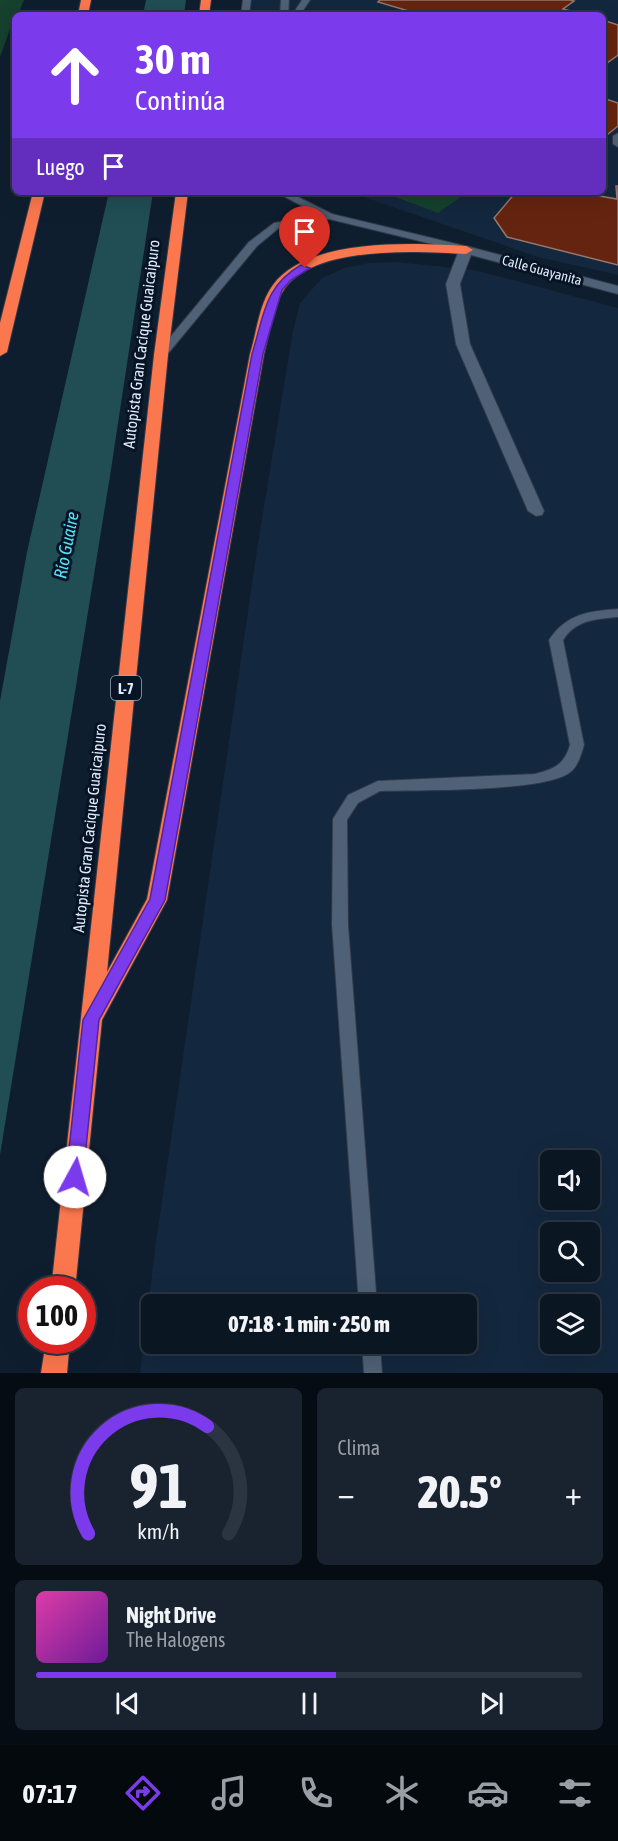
<!DOCTYPE html>
<html lang="es">
<meta charset="utf-8">
<style>
body{margin:0;font-family:"Asap Condensed",sans-serif;background:#192330;color:#f1f3f6;height:100vh;display:flex;flex-direction:column;font-size:22px;white-space:nowrap}
*{box-sizing:border-box;margin:0}
p{font-size:20px;color:#9a9fa6}
.icon{flex:none;width:33px;height:33px;fill:none;stroke:currentColor;stroke-width:2;stroke-linecap:round;stroke-linejoin:round}
.map{position:relative;height:1373px;overflow:hidden}
.drawer{display:flex;flex-direction:column;gap:15px;padding:15px;background:#060c13;flex:1}
.drawer>*{flex:none}
.hud{position:absolute;left:12px;top:12px;width:594px;height:183px;border-radius:9px;box-shadow:0 6px 24px #0002,0 0 0 2px #2b3541;background:#7c3aed;color:#fff;overflow:hidden}
.tools{position:absolute;left:540px;top:1150px;display:grid;gap:12px}
.tools a{display:grid;place-items:center;width:60px;height:60px;border-radius:9px;background:#0b1623;box-shadow:0 6px 24px #0002,0 0 0 2px #2b3541;font-size:30px}
.speed{position:absolute;left:18px;top:1276px;display:flex;gap:12px;font-size:30px;font-weight:700;text-align:center}
.speed>*{display:grid;place-content:center;width:78px;height:78px;border-radius:50%;background:#0b1623;box-shadow:0 6px 24px #0002,0 0 0 2px #2b3541;line-height:1}
.speed .limit{border:9px solid #d22;background:#fff;color:#111}
.pin{position:absolute;display:grid;place-items:center;width:51px;height:51px;color:#fff;margin:-62px -26px;border-radius:50% 50% 50% 0;rotate:-45deg;box-shadow:0 0 6px #0007}
.pin .icon{rotate:45deg}
.me{position:absolute;width:66px;margin:-33px;rotate:6deg;stroke-linejoin:round;filter:drop-shadow(0 0 4px #0008)}
.turn{display:flex;align-items:center;gap:21px;height:126px;padding:0 24px;font-size:27px}
.turn .icon{width:78px;height:78px;stroke-width:2.5}
.turn b{display:block;font-size:42px;line-height:51px}
.then{display:flex;align-items:center;height:57px;padding:0 24px;background:#0003;gap:12px;font-size:22px}
.big{font-size:45px;font-weight:800;line-height:1.1}
.drawer .card{flex:1;display:flex;flex-direction:column;justify-content:center;gap:9px;min-width:0;padding:0 21px;border-radius:9px;background:#192330}
.drawer .dial{align-items:center;gap:0}
.dial svg{height:156px;overflow:visible;fill:none;stroke:#2b3541;stroke-width:7;stroke-linecap:round;text-anchor:middle}
.dial text{fill:#f1f3f6;stroke:none}
.song{display:flex;align-items:center;gap:18px}
.cover{width:72px;height:72px;border-radius:9px;background:linear-gradient(135deg,hsl(320 70% 55%),hsl(280 70% 35%))}
.played{height:6px;border-radius:3px;background:linear-gradient(90deg,#7c3aed 55%,#2b3541 55%)}
.keys{display:flex;justify-content:space-around;direction:ltr}
.heat{display:flex;justify-content:space-between;align-items:center;font-size:33px;direction:ltr}
.drawer .tiles{flex:1;display:grid;gap:15px;grid-template-columns:1fr 1fr}
.card:last-child{grid-column:span 2}
.trip{position:absolute;left:141px;top:1294px;width:336px;height:60px;border-radius:9px;background:#0b1623;box-shadow:0 6px 24px #0002,0 0 0 2px #2b3541;font-weight:800;line-height:60px;text-align:center}
.tabs{display:flex;height:96px;justify-content:space-around;align-items:center;background:#04090e;color:#9a9fa6}
.tabs .icon{width:42px;height:42px}
.tabs .on{color:#7c3aed}
.tabs b{font-size:27px;color:#f1f3f6}
.map>svg:first-child{display:block}
.built{fill:#13273e;fill-rule:evenodd}
.green{fill:#15412e}
.water{fill:#214d54}
.building{fill:#65240f;stroke:#95776e;stroke-width:1.5}
.lines{fill:none;stroke-linecap:round;stroke-linejoin:round}
.service-casing{stroke:#323949;stroke-width:2}
.minor-casing{stroke:#323949;stroke-width:2}
.motorway-casing{stroke:#323949;stroke-width:2}
.service{fill:#4f6176;fill-rule:evenodd}
.minor{fill:#4f6176;fill-rule:evenodd}
.motorway{fill:#fb774e;fill-rule:evenodd}
.route{fill:#7c3aed;stroke:#51269a;stroke-width:1.5}
.labels{text-anchor:middle;dominant-baseline:central;stroke-width:6;stroke-linejoin:round;paint-order:stroke}
.far-street-label{font-size:14px;fill:#e2ecf9;stroke:#061425}
.shield{fill:#061425;stroke:#a0abb9;stroke-width:1.5}
.shield-label{font-size:15px;font-weight:bold;fill:#e2ecf9}
.street-label{font-size:16px;fill:#e2ecf9;stroke:#061425}
.water-label{font-size:18px;font-style:italic;fill:#55e3f9;stroke:#061425}
</style>
<div class="map">
<svg width="618" height="1373" viewBox="0 0 618 1373">
<rect width="100%" height="100%" fill="#0f1e2f"/>
<!-- built -->
<path class="built" d="M247 0H618V275L538 257 355 194 336 192H603V15H245Z
M396 262 475 270 618 308V1373H140L156 1242 258 543 293 331 300 303 321 279 344 268 369 263ZM550 1161H590V1200H550ZM550 1233H590V1272H550ZM152 1305H466V1344H152ZM550 1305H590V1344H550Z"/>
<!-- green -->
<path class="green" d="M0 0H24L18 15H15L0 57Z
M382 192H468L438 213Z"/>
<!-- water -->
<path class="water" d="M146 0H186L184 15H143Z
M109 192H153L110 476 0 1155V701L27 552Z"/>
<!-- building -->
<path class="building" d="M380 0H570L574 1 563 9 585 15H422L378 2Z
M603 20 618 25V55L603 66Z
M603 98 618 103V126L603 138Z
M616 186H618V265L507 237 494 218 516 192H577L617 199Z"/>
<g class="lines">
<defs>
<path id="service" d="M243 0H251L249 15H241Z
M281 0H289L288 15H280Z
M302 0H310L300 15H292Z
M618 133V147L613 144V136Z
M276 192H288L332 214 469 247 470 249 465 252 329 219 280 227 257 246 165 357H157V353L249 242 274 223 319 215Z
M618 609V617C595 619 576 620 563 640L584 745C581 755 578 767 569 773 543 792 418 790 380 791L358 803 347 820 348 925 377 1305H359L332 925 333 819 348 795 378 781 535 774C554 769 564 765 570 745L549 640C566 614 589 611 618 609Z
M362 1344H380L382 1373H364Z"/>
<path id="minor" d="M466 246 618 286V294L471 255 460 284 470 344 544 511 542 515 536 516 528 511 456 344 446 284 459 250Z"/>
<path id="motorway" d="M81 0H91L88 15H78Z
M201 0H211L209 15H199Z
M33 192H45L7 352 0 356V323Z
M176 192H188L168 355 107 972 147 899 250 354C257 331 259 304 273 285 308 237 415 243 466 246L473 250 466 254C420 251 316 245 285 288 272 306 270 333 264 354L167 900 102 1020 75 1290H51L154 355Z
M46 1341H70L67 1373H41Z"/>
</defs>
<!-- service casing -->
<use href="#service" class="service-casing"/>
<!-- minor casing -->
<use href="#minor" class="minor-casing"/>
<!-- motorway casing -->
<use href="#motorway" class="motorway-casing"/>
<!-- service -->
<use href="#service" class="service"/>
<!-- minor -->
<use href="#minor" class="minor"/>
<!-- motorway -->
<use href="#motorway" class="motorway"/>
</g>
<!-- route -->
<path class="route" d="M301 265 310 268 291 280 282 290 263 354 165 900 99 1020 83 1177 81 1183 75 1185 68 1183 66 1177 83 1020 150 899 252 354C264 316 264 286 301 265Z"/>
<g class="labels">
<!-- far-street labels -->
<g class="far-street-label">
<text transform="translate(542 270) rotate(15)">Calle Guayanita</text>
</g>
<!-- shield labels -->
<rect class="shield" x="111" y="676" width="30" height="24" rx="4.5"/>
<g class="shield-label">
<text x="126" y="688">L-7</text>
</g>
<!-- street labels -->
<g class="street-label">
<text transform="translate(141 344) rotate(-83)">Autopista Gran Cacique Guaicaipuro</text>
<text transform="translate(89 828) rotate(-84)">Autopista Gran Cacique Guaicaipuro</text>
</g>
<!-- water labels -->
<g class="water-label">
<text transform="translate(66 545) rotate(-79)">Río Guaire</text>
</g>
</g>
</svg>
<div class="tools">
<a><svg class="icon" aria-label="sound" viewBox="0 0 24 24"><path d="M4 9h4l5-4v14l-5-4H4zM17 9q2 3 0 6"/></svg></a>
<a><svg class="icon" aria-label="search" viewBox="0 0 24 24"><circle cx="10" cy="10" r="6"/><path d="M15 15l6 6"/></svg></a>
<a><svg class="icon" aria-label="layers" viewBox="0 0 24 24"><path d="M12 4l9 5-9 5-9-5zM3 14l9 5 9-5"/></svg></a>
</div>
<div class="speed"><div class="limit">100</div></div>
<div class="pin" style="left:305px;top:268px;background:#d93025"><svg class="icon" aria-label="arrive" viewBox="0 0 24 24"><path d="M6 21V4h12l-3 4 3 4H6"/></svg></div>
<svg class="me" style="left:75px;top:1177px" viewBox="-20 -20 40 40"><circle r="19" fill="#fff"/><path d="M0-13L10 11 0 6-10 11z" fill="#7c3aed"/></svg>
<div class="trip">07:18 · 1 min · 250 m</div>
<div class="hud">
<div class="turn"><svg class="icon" aria-label="ahead" viewBox="0 0 24 24"><path d="M12 20V5M6 11l6-6 6 6"/></svg><div><b>30 m</b>Continúa</div></div>
<div class="then">Luego<svg class="icon" aria-label="arrive" viewBox="0 0 24 24"><path d="M6 21V4h12l-3 4 3 4H6"/></svg></div>
</div>
</div>
<section class="drawer">
<div class="tiles">
<div class="card dial"><svg viewBox="0 0 100 80">
<path d="M14 69A42 42 0 1 1 86 69"/>
<path d="M14 69A42 42 0 0 1 75 14" stroke="#7c3aed"/>
<text x="50" y="56" font-size="32" font-weight="700">91</text>
<text x="50" y="72" font-size="11">km/h</text>
</svg></div>
<div class="card"><p>Clima</p>
<div class="heat"><a>−</a><b class="big">20.5°</b><a>+</a></div>
</div>
<div class="card">
<div class="song"><i class="cover"></i><div><b>Night Drive</b><p>The Halogens</p></div></div>
<div class="played"></div>
<div class="keys"><svg class="icon" aria-label="previous" viewBox="0 0 24 24"><path d="M18 5L8 12l10 7zM5 5v14"/></svg><svg class="icon" aria-label="pause" viewBox="0 0 24 24"><path d="M8 5v14M16 5v14"/></svg><svg class="icon" aria-label="next" viewBox="0 0 24 24"><path d="M6 5l10 7-10 7zM19 5v14"/></svg></div>
</div>
</div>
</section>
<nav class="tabs">
<b>07:17</b>
<svg class="icon on" aria-label="directions" viewBox="0 0 24 24"><path d="M12 3l9 9-9 9-9-9zM9 14v-3h6M13 9l2 2-2 2"/></svg>
<svg class="icon" aria-label="music" viewBox="0 0 24 24"><path d="M9 18V5l10-2v13"/><circle cx="6" cy="18" r="3"/><circle cx="16" cy="16" r="3"/></svg>
<svg class="icon" aria-label="phone" viewBox="0 0 24 24"><path d="M5 4h4l2 5-3 2q2 4 5 5l2-3 5 2v4C11 20 4 13 5 4z"/></svg>
<svg class="icon" aria-label="climate" viewBox="0 0 24 24"><path d="M12 3v18M4 7l16 10M4 17L20 7"/></svg>
<svg class="icon" aria-label="car" viewBox="0 0 24 24"><path d="M5 17H2v-5l4-1 3-4h7l3 4 3 1v5h-3M9 17h6M6 11h13"/><circle cx="7" cy="17" r="2"/><circle cx="17" cy="17" r="2"/></svg>
<svg class="icon" aria-label="filters" viewBox="0 0 24 24"><path d="M4 7h16M4 17h16"/><circle cx="9" cy="7" r="2"/><circle cx="15" cy="17" r="2"/></svg>
</nav>
